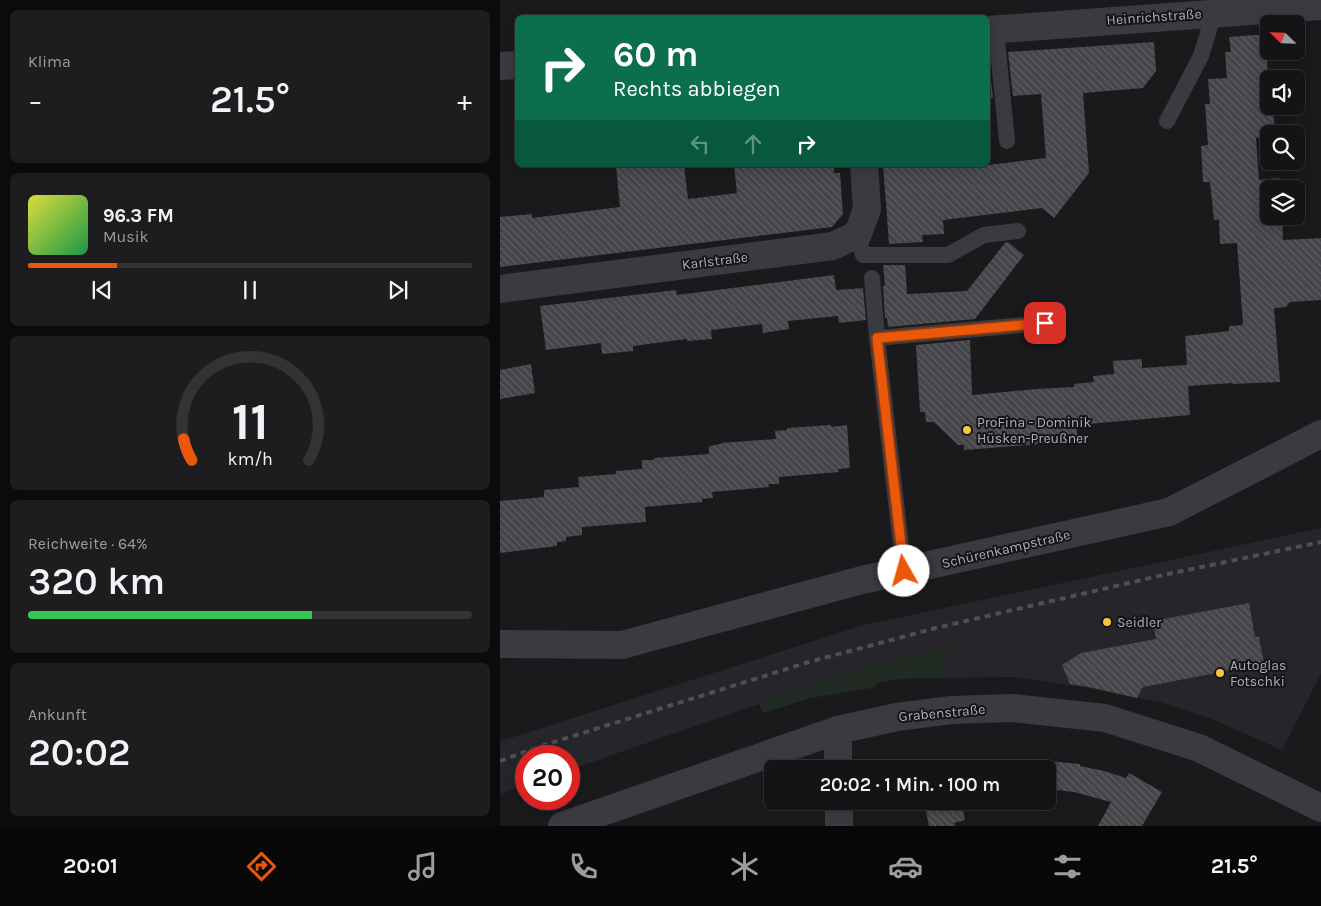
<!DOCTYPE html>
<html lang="de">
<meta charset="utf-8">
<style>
body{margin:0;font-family:Karla,sans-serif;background:#1d1c1e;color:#f1f3f6;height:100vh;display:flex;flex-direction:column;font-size:19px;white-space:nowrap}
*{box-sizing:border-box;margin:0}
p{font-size:16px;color:#9d9ea0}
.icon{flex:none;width:28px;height:28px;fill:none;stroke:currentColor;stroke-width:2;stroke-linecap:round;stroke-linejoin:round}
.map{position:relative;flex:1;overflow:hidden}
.side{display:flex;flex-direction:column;gap:10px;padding:10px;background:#0b0a0c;width:500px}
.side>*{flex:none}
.hud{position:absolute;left:15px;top:15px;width:475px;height:152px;border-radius:8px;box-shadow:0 2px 12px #0003,0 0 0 1px #333234;background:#0b6e4f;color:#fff;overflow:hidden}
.needle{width:32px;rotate:293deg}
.buttons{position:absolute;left:760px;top:15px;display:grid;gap:10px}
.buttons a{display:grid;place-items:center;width:45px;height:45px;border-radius:8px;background:#141315;box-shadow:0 2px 12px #0003,0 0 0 1px #333234;font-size:25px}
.speed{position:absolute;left:15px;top:745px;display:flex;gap:10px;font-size:25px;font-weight:700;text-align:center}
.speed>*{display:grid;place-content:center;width:65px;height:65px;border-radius:50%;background:#141315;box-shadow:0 2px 12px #0003,0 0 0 1px #333234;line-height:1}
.speed .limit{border:8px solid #d22;background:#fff;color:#111}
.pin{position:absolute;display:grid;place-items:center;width:42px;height:42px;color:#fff;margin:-21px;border-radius:10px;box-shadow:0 2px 8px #0006}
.me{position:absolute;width:55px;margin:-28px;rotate:353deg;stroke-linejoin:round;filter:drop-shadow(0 0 4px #0008)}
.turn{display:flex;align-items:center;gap:18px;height:105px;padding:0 15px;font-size:22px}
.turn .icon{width:65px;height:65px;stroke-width:2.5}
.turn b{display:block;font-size:35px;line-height:42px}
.lanes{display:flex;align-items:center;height:48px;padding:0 15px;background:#0003;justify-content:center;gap:25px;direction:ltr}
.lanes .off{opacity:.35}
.big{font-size:38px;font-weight:600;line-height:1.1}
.side .tile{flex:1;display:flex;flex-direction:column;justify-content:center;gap:8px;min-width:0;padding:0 18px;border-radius:8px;background:#1d1c1e}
.side .dial{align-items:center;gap:0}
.dial svg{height:130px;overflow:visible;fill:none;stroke:#333234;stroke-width:7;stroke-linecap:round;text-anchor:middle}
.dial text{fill:#f1f3f6;stroke:none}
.song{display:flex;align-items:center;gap:15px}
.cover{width:60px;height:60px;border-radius:8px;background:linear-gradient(135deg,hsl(60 70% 55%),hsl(140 70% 35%))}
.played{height:5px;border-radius:2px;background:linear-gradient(90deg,#ea580c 20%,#333234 20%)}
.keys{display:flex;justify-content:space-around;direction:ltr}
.heat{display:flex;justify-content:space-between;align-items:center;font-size:28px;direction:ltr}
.charge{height:8px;border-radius:4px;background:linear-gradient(90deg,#34c759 64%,#333234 0)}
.trip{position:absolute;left:264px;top:760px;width:292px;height:50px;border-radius:8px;background:#141315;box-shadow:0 2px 12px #0003,0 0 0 1px #333234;font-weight:600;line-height:50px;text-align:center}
.menu{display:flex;height:80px;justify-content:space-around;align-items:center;background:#080808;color:#9d9ea0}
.menu .icon{width:35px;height:35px}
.menu .selected{color:#ea580c}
.menu b{font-size:22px;color:#f1f3f6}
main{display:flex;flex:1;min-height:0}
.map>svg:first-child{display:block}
.built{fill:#262529}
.green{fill:#212a23}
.building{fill:url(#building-back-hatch)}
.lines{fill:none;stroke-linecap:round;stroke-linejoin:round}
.service{stroke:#3a3b41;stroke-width:16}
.minor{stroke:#3a3b41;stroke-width:28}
.tertiary{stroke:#3a3b41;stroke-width:28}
.rail{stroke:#4d4f56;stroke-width:4;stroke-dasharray:6 5;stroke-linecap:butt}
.route-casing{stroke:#983908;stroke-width:12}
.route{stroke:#ea580c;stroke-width:9}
.poi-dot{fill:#f2c73b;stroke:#151417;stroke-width:2}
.labels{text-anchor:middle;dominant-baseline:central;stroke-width:4;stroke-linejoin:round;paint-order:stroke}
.street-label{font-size:14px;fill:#acafbb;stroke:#151417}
.poi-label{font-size:14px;fill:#acafbb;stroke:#151417;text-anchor:start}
</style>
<main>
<section class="side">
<div class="tile"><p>Klima</p>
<div class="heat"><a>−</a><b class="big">21.5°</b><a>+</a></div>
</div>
<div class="tile">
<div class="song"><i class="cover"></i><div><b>96.3 FM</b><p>Musik</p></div></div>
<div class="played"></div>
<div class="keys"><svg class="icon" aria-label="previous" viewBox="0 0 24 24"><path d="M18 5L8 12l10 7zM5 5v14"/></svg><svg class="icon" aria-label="pause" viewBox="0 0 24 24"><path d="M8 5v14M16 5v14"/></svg><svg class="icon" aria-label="next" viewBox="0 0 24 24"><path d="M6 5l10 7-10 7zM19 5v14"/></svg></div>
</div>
<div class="tile dial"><svg viewBox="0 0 100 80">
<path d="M14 69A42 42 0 1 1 86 69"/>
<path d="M14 69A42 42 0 0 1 9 56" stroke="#ea580c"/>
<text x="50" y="56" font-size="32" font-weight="700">11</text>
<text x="50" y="72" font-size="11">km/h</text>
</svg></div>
<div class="tile"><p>Reichweite · 64%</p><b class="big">320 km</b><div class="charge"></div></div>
<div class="tile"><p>Ankunft</p><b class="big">20:02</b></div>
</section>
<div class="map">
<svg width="821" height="826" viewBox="0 0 821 826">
<defs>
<pattern id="building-back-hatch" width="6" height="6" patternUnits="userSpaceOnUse" patternTransform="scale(1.25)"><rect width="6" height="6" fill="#444449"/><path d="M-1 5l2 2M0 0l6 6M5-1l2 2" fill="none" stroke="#5c5c61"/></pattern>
</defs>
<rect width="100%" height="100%" fill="#1a191c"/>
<!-- built -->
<path class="built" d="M821 528V674L782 750 709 718 659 702 589 688 515 677 441 678 451 647 371 665 69 770V756H26V785L0 794V741L7 739 364 625Z"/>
<!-- green -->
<path class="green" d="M451 647 441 678 399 679 379 683 372 688 311 698 263 713 259 704 371 665Z"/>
<!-- building -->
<path class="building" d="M769 34V55H767L769 106H773L775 134H769V137L756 138 759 180 779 178 780 189H769V216H782L783 240 821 238V300L790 302 786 307 774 308 780 382 732 384V383L688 386 690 415 577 425V436L567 437 568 442 464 450V445H458L434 422H426L425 412H420L416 345 470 340 472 395 536 389 574 387V384L594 382 593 376 614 374 613 361 642 359V368L687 365 685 336 729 331V326L743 325 737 243 720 244 719 220H714L710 182H703L701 146 708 145 705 104H710L708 79 727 78 725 52H731L729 37Z
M654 42 656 71 643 88 583 93 589 173 554 218 542 208 443 220 444 234 422 235 423 242 389 244 383 165H488L546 158 541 94 513 96 508 52Z
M488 54 493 98H488Z
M116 165H184L188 199 237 193 234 165H334V173H340L343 214 332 227 0 267V217L32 214V218L120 207Z
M508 242 524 255 475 319 388 327 387 318H385L383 286 385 285 383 265H405L407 294 467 291 505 243Z
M334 275 336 290 363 288 366 320 339 323 338 316 288 321 289 329 263 333 262 324 211 330 212 339 187 341V339L133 346V351L102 354 101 343 46 350 40 306 176 290 177 295Z
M31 364 35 393 0 399V370Z
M331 425V427L347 425 350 468 338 469 339 472 279 477V484H268L269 487 212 492 213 498 202 499V502L145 507 146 522 82 527V535L66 537V541L57 542V546L0 553V501L44 497V490L79 487 78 477 116 474V471L142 469V460H154V458L209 454V446L221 444V443L276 439 275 431 287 430V428Z
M749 603 755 637H759L764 664 643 687 637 698 589 687 570 684 562 665 581 653 656 639 653 621Z
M548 761 580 764V766L604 771 626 778 629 773 662 792 642 826H598L611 802 574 792 548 789Z
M424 801H461L465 820 454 823 455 826H429Z"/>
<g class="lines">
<!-- service -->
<path class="service" d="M496 30 507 141
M667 121 701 56 714 13
M358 234 363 255H448L484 235 518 231
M372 278 377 338 404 571
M377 338 545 323"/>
<!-- minor -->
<path class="minor" d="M488 30 821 6
M0 66 18 65
M0 289 333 246 358 234 367 209 364 165
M0 644 122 645 362 580 669 512 821 434
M338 769V730
M339 801V826"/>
<!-- tertiary -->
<path class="tertiary" d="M62 826 338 730 397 717 451 710 512 708 605 718 699 748 821 808"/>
<!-- rail -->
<path class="rail" d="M0 761 38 747 309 662 436 628 663 575 821 542"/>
</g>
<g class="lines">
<defs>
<path id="route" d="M404 571 377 338 545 323"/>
</defs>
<!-- route casing -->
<use href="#route" class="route-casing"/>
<!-- route -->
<use href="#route" class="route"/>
</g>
<!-- markers -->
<g class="poi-dot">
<circle cx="467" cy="430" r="5"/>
<circle cx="607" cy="622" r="5"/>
<circle cx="720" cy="673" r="5"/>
</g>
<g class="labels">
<!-- street labels -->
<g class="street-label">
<text transform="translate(654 17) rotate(-4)">Heinrichstraße</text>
<text transform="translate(215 261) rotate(-7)">Karlstraße</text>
<text transform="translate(506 549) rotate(-13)">Schürenkampstraße</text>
<text transform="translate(442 713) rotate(-5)">Grabenstraße</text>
</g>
<!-- poi labels -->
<g class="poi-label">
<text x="477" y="422">ProFina - Dominik<tspan x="477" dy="16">Hüsken-Preußner</tspan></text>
<text x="617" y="622">Seidler</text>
<text x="730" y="665">Autoglas<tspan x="730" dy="16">Fotschki</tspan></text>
</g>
</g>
</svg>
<div class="buttons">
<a><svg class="needle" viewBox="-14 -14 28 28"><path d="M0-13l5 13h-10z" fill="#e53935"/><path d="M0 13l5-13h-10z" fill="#9d9ea0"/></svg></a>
<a><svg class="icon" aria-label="sound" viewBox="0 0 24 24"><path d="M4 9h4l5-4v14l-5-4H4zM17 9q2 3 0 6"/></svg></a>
<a><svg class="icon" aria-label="search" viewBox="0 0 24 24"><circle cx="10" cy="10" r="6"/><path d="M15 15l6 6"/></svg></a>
<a><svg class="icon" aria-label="layers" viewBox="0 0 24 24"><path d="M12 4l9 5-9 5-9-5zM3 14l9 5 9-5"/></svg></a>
</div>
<div class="speed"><div class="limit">20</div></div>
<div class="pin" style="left:545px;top:323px;background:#d93025"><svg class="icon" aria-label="arrive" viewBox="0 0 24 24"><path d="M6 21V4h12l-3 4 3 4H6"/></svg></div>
<svg class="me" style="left:404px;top:571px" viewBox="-20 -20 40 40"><circle r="19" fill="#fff"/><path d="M0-13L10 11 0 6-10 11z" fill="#ea580c"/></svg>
<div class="trip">20:02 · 1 Min. · 100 m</div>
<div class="hud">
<div class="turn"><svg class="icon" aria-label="right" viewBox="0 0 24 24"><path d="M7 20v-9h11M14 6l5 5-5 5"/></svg><div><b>60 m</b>Rechts abbiegen</div></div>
<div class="lanes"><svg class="icon off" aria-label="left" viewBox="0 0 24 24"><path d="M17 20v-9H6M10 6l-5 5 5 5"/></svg><svg class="icon off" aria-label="ahead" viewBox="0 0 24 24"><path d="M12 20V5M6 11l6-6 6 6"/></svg><svg class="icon" aria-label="right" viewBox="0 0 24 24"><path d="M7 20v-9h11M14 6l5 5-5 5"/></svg></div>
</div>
</div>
</main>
<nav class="menu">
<b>20:01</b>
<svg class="icon selected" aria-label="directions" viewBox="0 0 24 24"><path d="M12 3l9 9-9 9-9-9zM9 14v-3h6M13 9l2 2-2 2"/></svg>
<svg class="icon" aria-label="music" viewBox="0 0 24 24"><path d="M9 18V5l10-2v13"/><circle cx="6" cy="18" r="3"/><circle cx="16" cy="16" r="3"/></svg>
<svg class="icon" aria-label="phone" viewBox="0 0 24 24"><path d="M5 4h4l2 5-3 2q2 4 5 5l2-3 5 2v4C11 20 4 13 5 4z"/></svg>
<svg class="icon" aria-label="climate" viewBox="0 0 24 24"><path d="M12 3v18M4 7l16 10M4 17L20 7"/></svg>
<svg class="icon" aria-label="car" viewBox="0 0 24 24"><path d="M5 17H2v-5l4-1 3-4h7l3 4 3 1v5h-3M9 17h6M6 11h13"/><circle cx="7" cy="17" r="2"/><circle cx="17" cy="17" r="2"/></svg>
<svg class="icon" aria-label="filters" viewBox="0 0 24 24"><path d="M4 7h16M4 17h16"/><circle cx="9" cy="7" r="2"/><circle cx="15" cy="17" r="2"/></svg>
<b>21.5°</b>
</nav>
